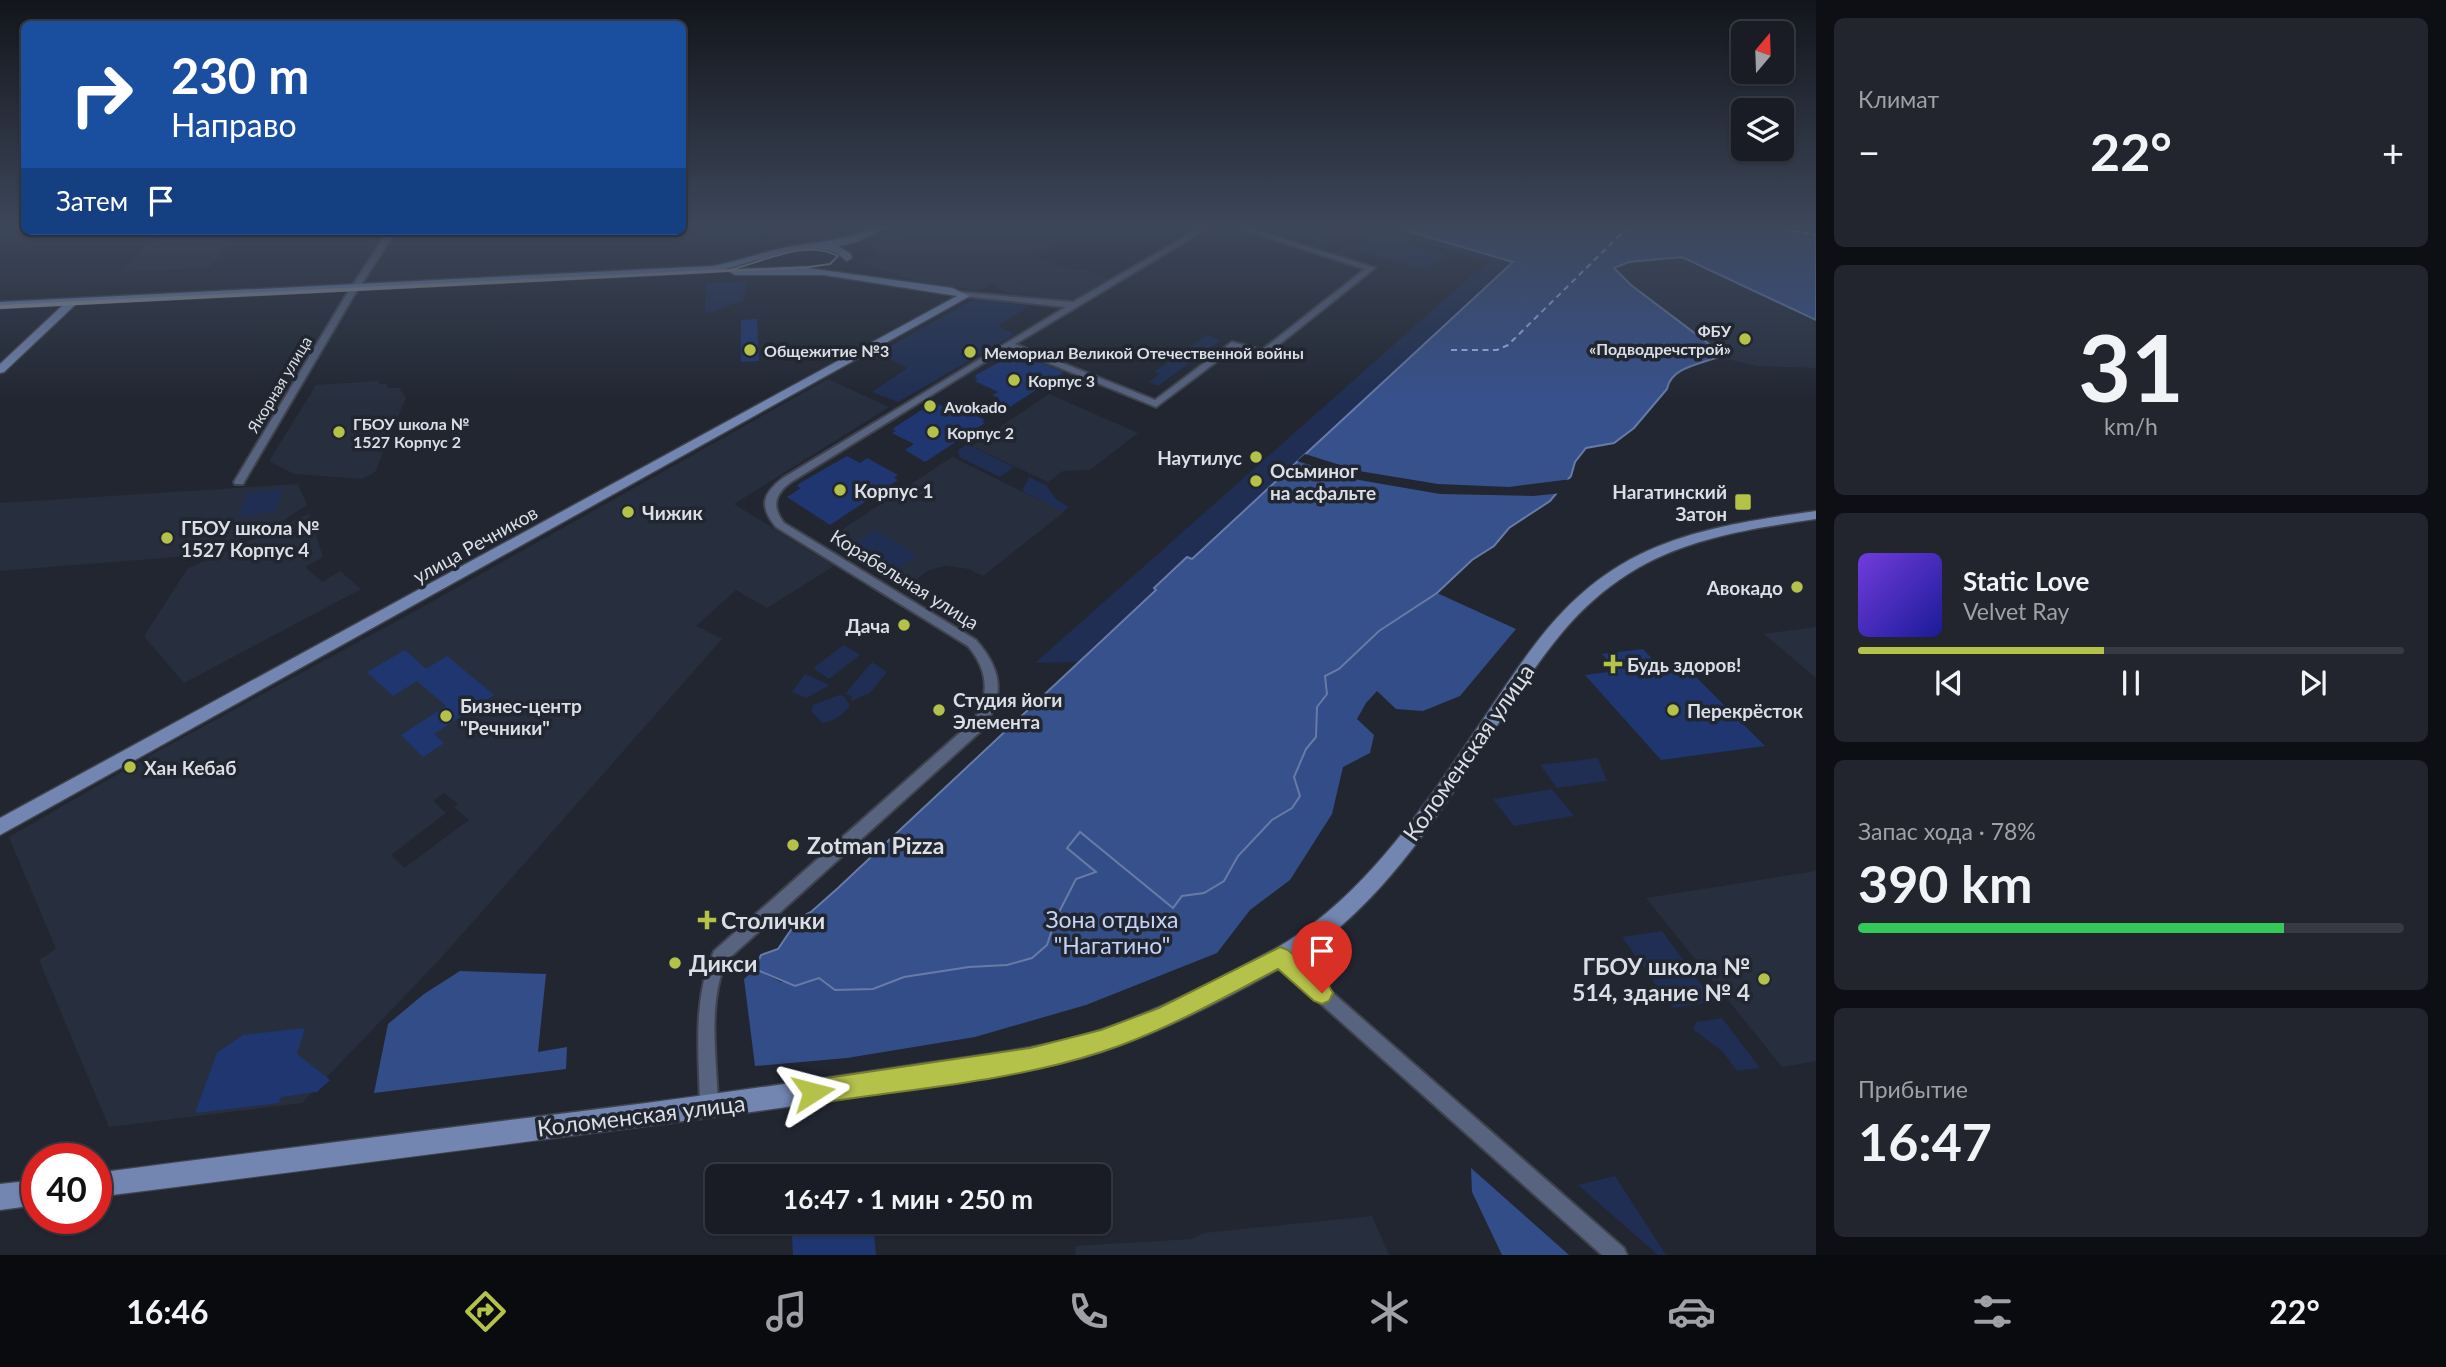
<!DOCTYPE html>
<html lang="ru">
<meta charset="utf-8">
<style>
body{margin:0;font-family:Lato,sans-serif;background:#22252d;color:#f1f3f6;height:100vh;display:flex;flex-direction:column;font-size:26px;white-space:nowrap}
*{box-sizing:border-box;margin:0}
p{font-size:23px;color:#9fa1a7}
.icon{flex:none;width:38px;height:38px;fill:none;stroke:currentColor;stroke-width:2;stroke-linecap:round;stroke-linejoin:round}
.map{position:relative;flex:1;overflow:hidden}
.sheet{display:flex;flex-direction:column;gap:18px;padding:18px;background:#0e0f14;width:630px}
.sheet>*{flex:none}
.top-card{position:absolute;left:21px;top:21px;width:665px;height:214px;border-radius:10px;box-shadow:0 2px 5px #0004,0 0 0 2px #373a42;background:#1a4fa0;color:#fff;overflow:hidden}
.needle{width:46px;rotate:19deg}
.tools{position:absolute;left:1731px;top:21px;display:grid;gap:14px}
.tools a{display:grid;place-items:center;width:63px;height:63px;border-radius:10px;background:#191c25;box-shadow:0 2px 5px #0004,0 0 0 2px #373a42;font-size:35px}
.speed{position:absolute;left:21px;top:1143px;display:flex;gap:14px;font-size:35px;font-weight:700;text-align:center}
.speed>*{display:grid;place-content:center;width:91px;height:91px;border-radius:50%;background:#191c25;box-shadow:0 2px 5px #0004,0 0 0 2px #373a42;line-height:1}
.speed .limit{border:10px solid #d22;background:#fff;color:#111}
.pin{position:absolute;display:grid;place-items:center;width:60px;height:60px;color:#fff;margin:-72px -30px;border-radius:50% 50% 50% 0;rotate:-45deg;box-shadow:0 0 7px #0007}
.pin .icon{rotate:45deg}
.me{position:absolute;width:77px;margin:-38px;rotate:81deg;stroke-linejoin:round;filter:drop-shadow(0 0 5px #0008)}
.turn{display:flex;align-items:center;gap:24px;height:147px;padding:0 35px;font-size:32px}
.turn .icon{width:91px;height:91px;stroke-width:2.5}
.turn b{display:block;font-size:49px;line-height:60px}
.then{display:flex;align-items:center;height:66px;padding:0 35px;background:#0003;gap:14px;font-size:26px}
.big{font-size:52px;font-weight:700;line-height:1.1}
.sheet .tile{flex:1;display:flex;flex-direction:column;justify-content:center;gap:10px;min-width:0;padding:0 24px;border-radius:10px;background:#22252d}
.sheet .dial{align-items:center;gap:0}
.dial b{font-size:91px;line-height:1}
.song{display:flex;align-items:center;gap:21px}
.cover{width:84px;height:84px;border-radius:10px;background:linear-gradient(135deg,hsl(260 70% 55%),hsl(240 70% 35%))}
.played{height:7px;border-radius:4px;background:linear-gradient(90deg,#b5c24a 45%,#373a42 45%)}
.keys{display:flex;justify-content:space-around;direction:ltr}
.heat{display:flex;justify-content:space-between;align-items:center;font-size:38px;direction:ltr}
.charge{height:10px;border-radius:5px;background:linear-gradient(90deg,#34c759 78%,#373a42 0)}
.trip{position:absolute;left:705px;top:1164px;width:406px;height:70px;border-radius:10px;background:#191c25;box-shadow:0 2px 5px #0004,0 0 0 2px #373a42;font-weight:700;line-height:70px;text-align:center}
.tab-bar{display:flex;height:112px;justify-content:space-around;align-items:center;background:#0a0b0f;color:#9fa1a7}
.tab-bar .icon{width:49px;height:49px}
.tab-bar .current{color:#b5c24a}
.tab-bar b{font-size:32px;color:#f1f3f6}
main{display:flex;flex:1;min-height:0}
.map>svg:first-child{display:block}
.built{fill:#272f3f;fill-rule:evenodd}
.green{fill:#1f2e52}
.forest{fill:#334d88}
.water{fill:#37518d;stroke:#687ba7;stroke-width:2}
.pier{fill:#212631}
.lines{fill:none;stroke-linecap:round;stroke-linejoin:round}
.ferry{stroke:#a7c0f5;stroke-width:2;stroke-dasharray:6 4.5;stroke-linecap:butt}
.building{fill:#1f3670}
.street-casing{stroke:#3f434e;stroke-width:4}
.secondary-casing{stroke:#3f434e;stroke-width:3}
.street{fill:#57637f;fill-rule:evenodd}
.secondary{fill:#7286b1;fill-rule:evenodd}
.tram{stroke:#969aa3;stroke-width:2}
.route{fill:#b5c24a;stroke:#767e30;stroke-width:2}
.poi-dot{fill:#b5c24a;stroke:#212631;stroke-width:2.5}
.labels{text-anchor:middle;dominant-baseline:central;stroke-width:7;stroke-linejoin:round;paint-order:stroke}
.far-poi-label{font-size:16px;font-weight:bold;fill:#dadee5;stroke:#212631;text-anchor:start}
.far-street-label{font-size:16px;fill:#dadee5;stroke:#212631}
.poi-label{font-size:19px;font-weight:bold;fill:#dadee5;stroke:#212631;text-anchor:start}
.street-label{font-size:19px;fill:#dadee5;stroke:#212631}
.near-street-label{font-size:23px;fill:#dadee5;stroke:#212631}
.near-poi-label{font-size:23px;font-weight:bold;fill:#dadee5;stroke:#212631;text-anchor:start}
.near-park-label{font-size:23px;fill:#c3d4f8;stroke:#212631}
</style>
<main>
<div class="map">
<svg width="1816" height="1255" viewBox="0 0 1816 1255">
<rect width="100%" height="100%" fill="#212631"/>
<!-- built -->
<path class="built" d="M909 227H1090L1034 257 1074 271 1080 268 1110 279 1073 301 1007 293 991 283 982 290H973L923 283 860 263 882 252 869 246Z
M163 231H241L209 268 120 272Z
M1667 257H1682L1816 320V368L1757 366 1718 357 1713 347 1631 285 1614 268 1618 264Z
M828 379 889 407 734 504 834 566 767 608 736 590 696 626 722 639 441 958 302 1103 109 1127 39 960 56 949 9 837 151 755 417 610ZM444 793 458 804 454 807 469 820 404 868 391 855 446 813 433 801Z
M379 381 378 384H387L388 388H399L406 398 375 472 362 479 294 474 269 461 316 385Z
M1049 394 1138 433 1090 470 1063 471 1048 482 972 446Z
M952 457 1064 512 983 576 969 569 945 566 929 570 910 584 831 537Z
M298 484 307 505 284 520 201 555 0 571V503Z
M309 514 323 557 305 567 322 582 340 571 361 589 184 683 144 636 188 568Z
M1816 627V678L1764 634Z
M1816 871V1061L1782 1067 1646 898Z
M1372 1216 1389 1255H1076L1075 1246 1192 1239 1204 1233Z"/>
<!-- green -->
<path class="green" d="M1269 227H1314L1330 232 1323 237 1334 240 1322 249 1313 246 1317 241Z
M1394 227 1514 261 1191 559 1187 557 1154 587 1157 589 1079 662 1035 663 1488 261 1413 239 1408 244 1446 255 1427 271 1355 250 1346 256 1334 253 1346 244 1358 247 1369 239 1366 237 1368 228Z
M748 281 743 301 705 314 706 283Z
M976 298 1030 306 998 326 1015 334 898 402 872 392 907 368 878 353Z
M1207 335 1221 340 1158 386 1149 382 1159 374 1154 372Z
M967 444 1014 467 1000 477 959 457 958 450Z
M1029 477 1046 485 1056 499 1069 507 1063 512 1022 491Z
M283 489 275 512 238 517 247 493Z
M875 530 917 555 896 570 854 544Z
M844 645 860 655 829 679 813 668Z
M872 662 887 672 870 693 851 701 852 696 845 694Z
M805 674 830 685 806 698 792 692Z
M839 695 844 696 850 705C847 713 831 722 822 723L811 711 813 705Z
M1598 758 1607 781 1557 788 1540 765Z
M1552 789 1574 816 1514 826 1493 799Z
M1662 931 1714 1002 1673 1008 1622 937Z
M1722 1018 1760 1068 1737 1071 1723 1052 1693 1029 1696 1022Z
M1615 1176 1666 1255H1658L1578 1185Z"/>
<!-- forest -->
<path class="forest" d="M1437 593 1516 629 1460 696 1423 711 1396 709 1377 691 1366 703 1357 719 1374 735 1370 753 1343 767 1332 814 1290 880 1250 910 1217 953 1086 1005 975 1037 847 1058 755 1066 744 979 755 969 781 982 819 978 873 989 904 977 969 967 1006 965 1047 945 1056 918 1076 879 1095 871 1066 848 1081 832 1182 896 1204 893 1224 881 1238 856 1272 820 1292 808 1300 796 1294 777 1306 749 1316 737 1317 707 1327 694 1325 676 1339 669 1378 631Z
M460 971 546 974 538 1052 567 1047 566 1069 374 1093 388 1024 424 994Z
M1471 1168 1569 1255H1502L1472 1192Z"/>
<!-- water -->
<path class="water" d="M1394 227H1816V320L1682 257 1629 262 1614 268 1631 285 1713 347 1718 357C1701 364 1671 367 1667 389L1634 428 1614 443 1586 448 1575 462 1571 476 1550 501 1509 528 1494 546 1472 560 1437 593 1379 631 1339 669 1325 676 1327 694 1317 707 1316 737 1306 749 1294 777 1300 796 1292 808 1272 820 1238 856 1224 881 1204 893 1182 896 1173 908 1080 832 1067 848 1096 872 1076 879 1056 918 1047 945 1032 958 1007 965 969 967 904 977 873 989 835 990 819 978 795 986 755 969 761 955 778 949 799 918 811 912 838 888 1156 590 1154 588 1187 557 1192 559 1513 262Z"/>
<!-- pier -->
<path class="pier" d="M1305 454 1359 471 1438 484 1509 487 1572 479 1563 493 1533 496 1440 494 1359 480 1297 461Z"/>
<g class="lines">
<!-- ferry -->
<path class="ferry" d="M1772 227 1816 235
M1451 350H1497L1508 345 1628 227"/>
</g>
<!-- building -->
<path class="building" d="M757 319 759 361 741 362V320Z
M1016 353 1064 372 1010 407 995 401 999 398 992 395 998 392 975 381 978 379 975 378 976 375Z
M934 402 948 409 954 405 985 420 982 422 985 423 925 462 905 450 914 444 892 433 896 431 892 429Z
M847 456 860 463 867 458 898 475 894 478 898 480 830 525 787 497 801 488 797 486 800 483Z
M1643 649 1659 666 1682 663 1765 746 1661 760 1585 675 1617 671 1602 654Z
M405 650 426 669 447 656 494 695 434 734 444 743 423 757 401 735 446 706 417 681 393 696 367 672Z
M305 1028 297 1054 330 1080 317 1092 281 1097 279 1103 195 1113 217 1053 243 1035Z
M873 1222 876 1255H793L792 1235Z"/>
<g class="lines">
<defs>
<path id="street" d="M1202 227H1210L1015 344 1155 400 1232 342 1262 350 1365 269 1234 227H1245L1375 268 1266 355H1260L1236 347 1156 407 1009 347 791 482C775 494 771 506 784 523L976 640C1003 671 1005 696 982 730L726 961C707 1005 717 1060 718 1106L715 1112 709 1115 703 1112 700 1106C699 1053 692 1000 714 951L972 722C991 696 988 670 968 646L776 527C759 506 762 494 783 478L1066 307 963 296 959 294 960 292 1073 302Z
M388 231H396L353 297 244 482 243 484H235L234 482 345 297Z
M1280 949 1286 952 1624 1248 1627 1255H1602L1274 962 1272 957 1274 952Z"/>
<path id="secondary" d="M874 227H886L857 242 838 246 851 254 852 258 847 261C842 258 840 254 834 252 804 240 745 266 713 272L76 304 4 372 0 373V364L63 305 0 308V302L713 266C737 262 760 253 783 248 817 241 842 242 874 227Z
M800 267 952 288 970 296 0 835V818L957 296 824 275H735L730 272 735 269Z
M1816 511V519C1755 528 1692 537 1638 568 1574 605 1541 658 1502 718 1444 806 1381 912 1286 965 1227 998 1165 1031 1101 1052 1042 1071 980 1078 919 1087 825 1102 732 1115 638 1127 458 1151 277 1174 96 1197V1173C279 1149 463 1126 646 1103 739 1091 832 1077 925 1063 985 1054 1048 1048 1106 1028 1163 1008 1219 980 1273 950 1365 899 1428 801 1486 715 1528 653 1561 598 1629 560 1686 529 1752 520 1816 511Z
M37 1180V1205L0 1210V1184Z"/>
</defs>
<!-- street casing -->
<use href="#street" class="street-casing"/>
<!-- secondary casing -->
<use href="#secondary" class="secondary-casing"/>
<!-- street -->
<use href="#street" class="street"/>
<!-- secondary -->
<use href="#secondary" class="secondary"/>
<!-- tram -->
<path class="tram" d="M0 306 729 270C761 263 806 238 838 256L830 264 809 267 0 308"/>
</g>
<!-- sky -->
<linearGradient id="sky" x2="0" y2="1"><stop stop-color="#12151b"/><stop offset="0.56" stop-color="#3d475a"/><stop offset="1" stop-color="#3d475a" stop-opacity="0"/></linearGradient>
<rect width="1816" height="403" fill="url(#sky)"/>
<!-- route -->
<path class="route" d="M1280 947 1288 950 1329 986 1333 993 1329 1001 1322 1004 1314 1001 1278 969C1220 999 1163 1032 1101 1052 1010 1082 908 1089 813 1104L805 1101 802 1092 805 1084 813 1080 1030 1048 1101 1030 1159 1008Z"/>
<!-- markers -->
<g class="poi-dot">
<circle cx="1745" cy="339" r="7"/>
<circle cx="750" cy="350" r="7"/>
<circle cx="970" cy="352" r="7"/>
<circle cx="1014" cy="380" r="7"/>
<circle cx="930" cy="406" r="7"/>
<circle cx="339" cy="432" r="7"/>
<circle cx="933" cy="432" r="7"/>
<circle cx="1256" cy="457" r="7"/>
<circle cx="1256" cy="481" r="7"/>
<circle cx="840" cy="490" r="7"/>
<rect x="1734" y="493" width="18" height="18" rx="3.5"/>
<circle cx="628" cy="512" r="7"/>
<circle cx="167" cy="538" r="7"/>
<circle cx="1797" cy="587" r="7"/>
<circle cx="904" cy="625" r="7"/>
<path d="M1609.5 653.5h7v7h7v7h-7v7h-7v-7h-7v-7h7z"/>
<circle cx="939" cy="710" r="7"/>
<circle cx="1673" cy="710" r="7"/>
<circle cx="446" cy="716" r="7"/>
<circle cx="130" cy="767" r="7"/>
<circle cx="793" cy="845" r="7"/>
<path d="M703.5 909.5h7v7h7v7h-7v7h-7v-7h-7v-7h7z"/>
<circle cx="675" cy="963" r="7"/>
<circle cx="1764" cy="979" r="7"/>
</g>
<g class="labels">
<!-- far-poi labels -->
<g class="far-poi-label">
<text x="1731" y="330" text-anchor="end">ФБУ<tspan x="1731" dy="18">«Подводречстрой»</tspan></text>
<text x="764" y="350">Общежитие №3</text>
<text x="984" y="352">Мемориал Великой Отечественной войны</text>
<text x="1028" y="380">Корпус 3</text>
<text x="944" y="406">Avokado</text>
<text x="353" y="423">ГБОУ школа №<tspan x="353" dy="18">1527 Корпус 2</tspan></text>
<text x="947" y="432">Корпус 2</text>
</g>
<!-- far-street labels -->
<g class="far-street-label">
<text transform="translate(279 384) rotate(-59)">Якорная улица</text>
</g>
<!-- poi labels -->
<g class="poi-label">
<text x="1242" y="457" text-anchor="end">Наутилус</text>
<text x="1270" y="470">Осьминог<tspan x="1270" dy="22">на асфальте</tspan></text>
<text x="854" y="490">Корпус 1</text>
<text x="1727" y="491" text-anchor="end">Нагатинский<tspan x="1727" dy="22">Затон</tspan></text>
<text x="642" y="512">Чижик</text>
<text x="181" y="527">ГБОУ школа №<tspan x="181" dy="22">1527 Корпус 4</tspan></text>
<text x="1783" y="587" text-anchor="end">Авокадо</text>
<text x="890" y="625" text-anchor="end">Дача</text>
<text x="1627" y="664">Будь здоров!</text>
<text x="953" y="699">Студия йоги<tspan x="953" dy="22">Элемента</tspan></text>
<text x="460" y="705">Бизнес-центр<tspan x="460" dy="22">"Речники"</tspan></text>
<text x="1687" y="710">Перекрёсток</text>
<text x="144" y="767">Хан Кебаб</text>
</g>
<!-- street labels -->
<g class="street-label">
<text transform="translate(475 544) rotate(-29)">улица Речников</text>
<text transform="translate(905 579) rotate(32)">Корабельная улица</text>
</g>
<!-- near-street labels -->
<g class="near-street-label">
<text transform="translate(1468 752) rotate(-55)">Коломенская улица</text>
<text transform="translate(641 1115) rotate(-7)">Коломенская улица</text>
</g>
<!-- near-poi labels -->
<g class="near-poi-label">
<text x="807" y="845">Zotman Pizza</text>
<text x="721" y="920">Столички</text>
<text x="689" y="963">Дикси</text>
<text x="1750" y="966" text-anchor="end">ГБОУ школа №<tspan x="1750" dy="26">514, здание № 4</tspan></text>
</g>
<!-- near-park labels -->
<g class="near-park-label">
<text x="1112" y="919">Зона отдыха<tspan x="1112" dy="26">"Нагатино"</tspan></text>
</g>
</g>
</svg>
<div class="tools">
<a><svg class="needle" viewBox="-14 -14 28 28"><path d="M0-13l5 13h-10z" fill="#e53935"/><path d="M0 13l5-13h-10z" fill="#9fa1a7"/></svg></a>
<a><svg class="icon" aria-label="layers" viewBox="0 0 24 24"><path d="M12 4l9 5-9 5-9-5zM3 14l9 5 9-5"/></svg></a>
</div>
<div class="speed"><div class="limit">40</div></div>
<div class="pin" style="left:1322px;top:993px;background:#d93025"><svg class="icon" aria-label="arrive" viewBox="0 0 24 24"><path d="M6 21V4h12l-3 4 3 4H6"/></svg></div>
<svg class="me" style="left:813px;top:1092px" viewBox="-20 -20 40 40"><path d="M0-17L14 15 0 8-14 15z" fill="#b5c24a" stroke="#fff" stroke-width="4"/></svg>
<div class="trip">16:47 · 1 мин · 250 m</div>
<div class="top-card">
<div class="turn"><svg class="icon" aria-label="right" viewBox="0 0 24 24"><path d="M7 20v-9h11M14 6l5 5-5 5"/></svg><div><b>230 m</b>Направо</div></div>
<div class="then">Затем<svg class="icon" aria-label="arrive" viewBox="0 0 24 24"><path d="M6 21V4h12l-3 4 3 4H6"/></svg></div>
</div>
</div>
<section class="sheet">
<div class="tile"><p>Климат</p>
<div class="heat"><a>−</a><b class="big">22°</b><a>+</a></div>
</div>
<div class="tile dial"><b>31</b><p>km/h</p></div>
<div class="tile">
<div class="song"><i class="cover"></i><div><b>Static Love</b><p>Velvet Ray</p></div></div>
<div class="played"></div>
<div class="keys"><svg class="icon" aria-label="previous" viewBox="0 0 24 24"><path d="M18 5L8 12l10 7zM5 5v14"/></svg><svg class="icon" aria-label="pause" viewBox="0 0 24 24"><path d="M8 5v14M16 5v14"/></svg><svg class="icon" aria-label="next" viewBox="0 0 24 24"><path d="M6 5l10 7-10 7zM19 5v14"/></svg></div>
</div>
<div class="tile"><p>Запас хода · 78%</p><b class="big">390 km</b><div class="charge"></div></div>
<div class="tile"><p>Прибытие</p><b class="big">16:47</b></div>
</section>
</main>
<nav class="tab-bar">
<b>16:46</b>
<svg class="icon current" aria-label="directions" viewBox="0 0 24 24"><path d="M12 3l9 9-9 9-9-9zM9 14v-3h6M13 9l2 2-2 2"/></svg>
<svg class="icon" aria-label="music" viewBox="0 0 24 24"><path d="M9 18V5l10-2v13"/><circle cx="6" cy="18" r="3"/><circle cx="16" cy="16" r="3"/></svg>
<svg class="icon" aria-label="phone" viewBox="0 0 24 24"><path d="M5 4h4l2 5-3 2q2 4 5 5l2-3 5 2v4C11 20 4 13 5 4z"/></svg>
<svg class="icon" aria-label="climate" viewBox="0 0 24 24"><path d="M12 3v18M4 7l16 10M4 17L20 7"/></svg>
<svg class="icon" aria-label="car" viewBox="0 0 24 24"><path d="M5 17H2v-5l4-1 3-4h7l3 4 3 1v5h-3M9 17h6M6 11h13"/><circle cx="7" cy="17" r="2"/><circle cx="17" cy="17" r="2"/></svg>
<svg class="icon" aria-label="filters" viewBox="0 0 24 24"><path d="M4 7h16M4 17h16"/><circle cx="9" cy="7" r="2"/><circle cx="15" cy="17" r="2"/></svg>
<b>22°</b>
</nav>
